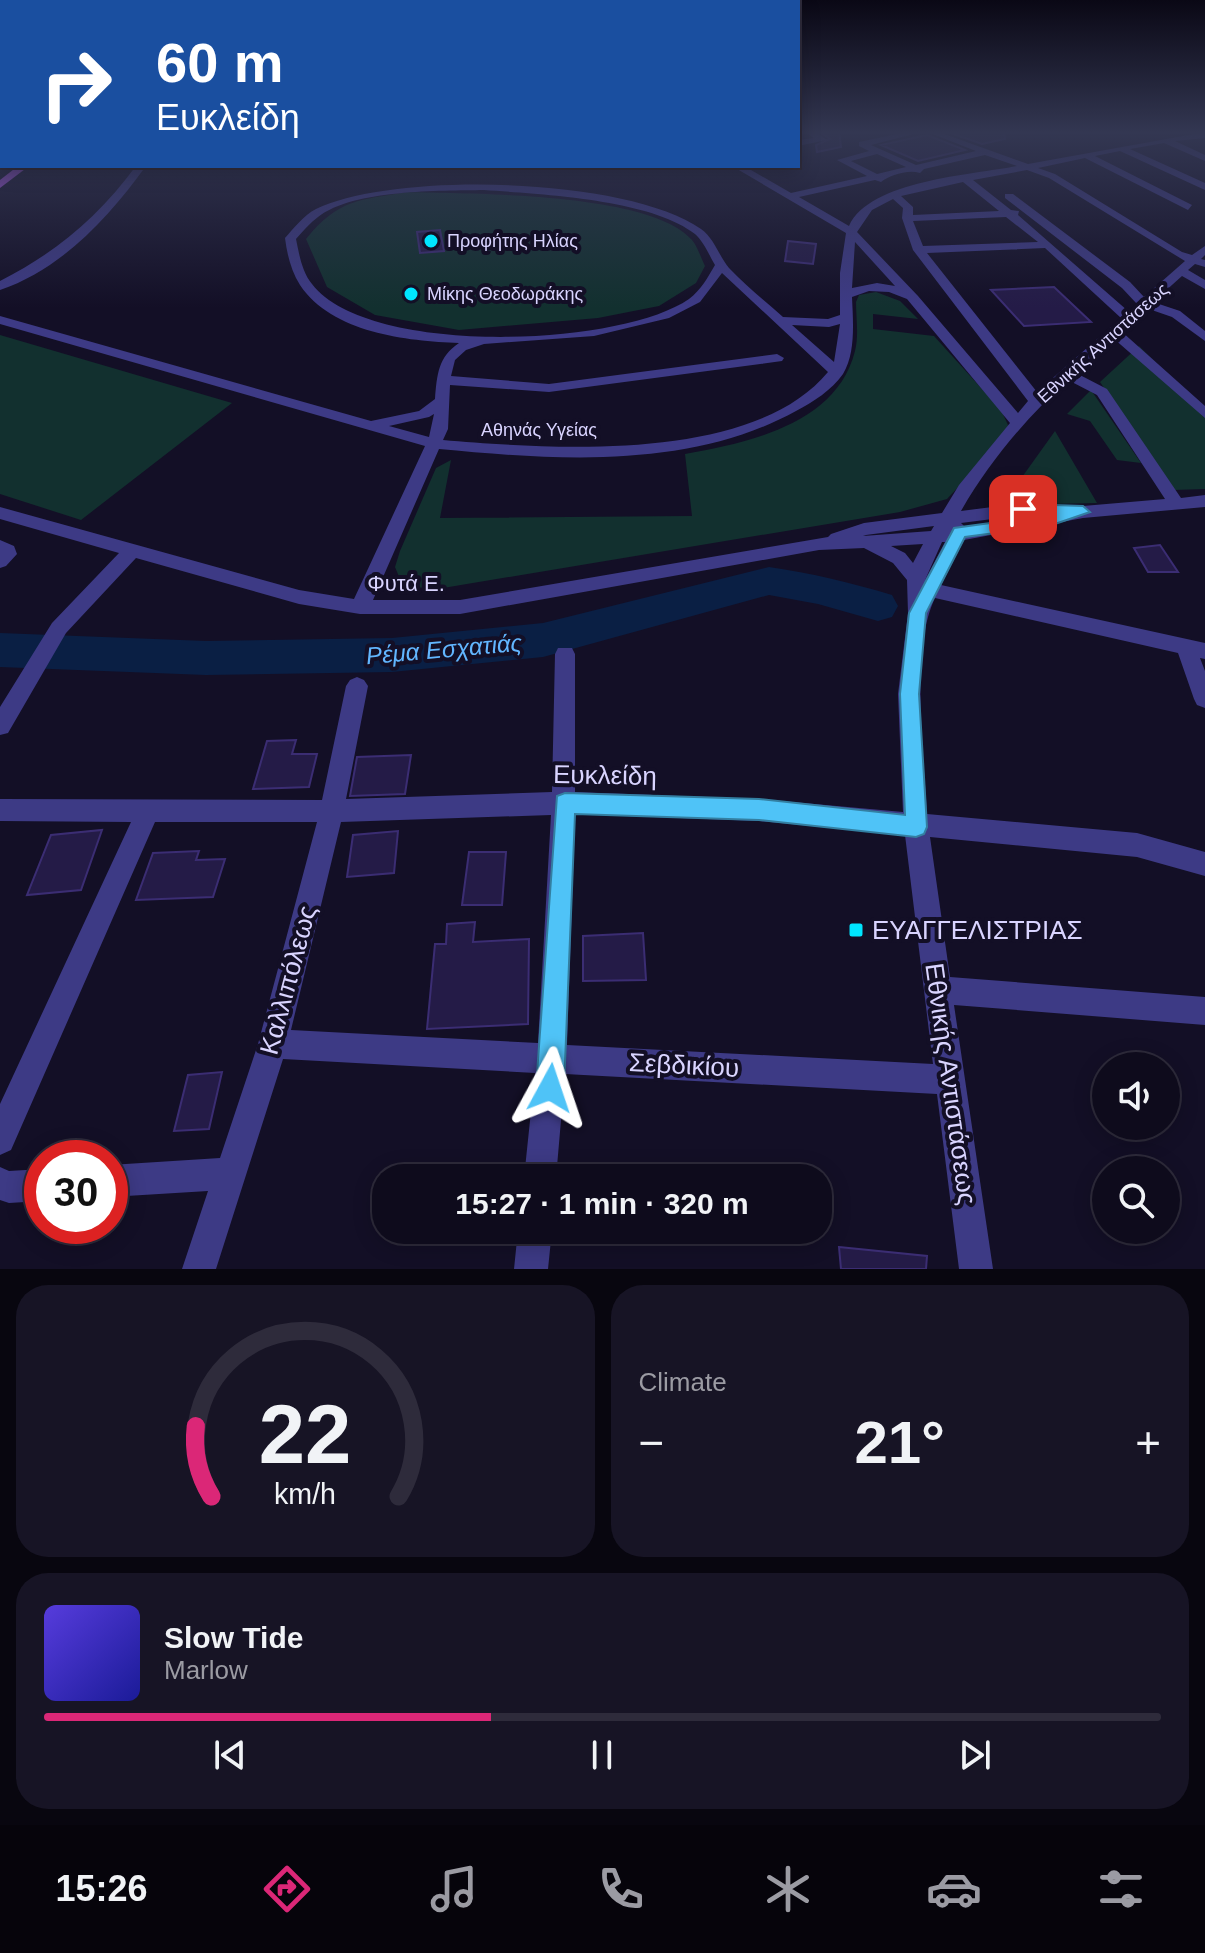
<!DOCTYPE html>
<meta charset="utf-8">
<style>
body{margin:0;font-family:Arial,sans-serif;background:#171425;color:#f1f3f6;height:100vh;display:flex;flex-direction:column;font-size:30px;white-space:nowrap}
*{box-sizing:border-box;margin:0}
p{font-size:26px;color:#9b9ba3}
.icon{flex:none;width:44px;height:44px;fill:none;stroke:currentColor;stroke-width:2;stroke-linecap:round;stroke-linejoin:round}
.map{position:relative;height:1269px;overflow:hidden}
.side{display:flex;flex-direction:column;gap:16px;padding:16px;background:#08060f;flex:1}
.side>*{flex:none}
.banner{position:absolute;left:0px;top:0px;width:800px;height:168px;box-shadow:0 4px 20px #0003,0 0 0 2px #2e2b3b;background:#1a4fa0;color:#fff;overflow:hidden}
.fabs{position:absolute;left:1092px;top:1052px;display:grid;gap:16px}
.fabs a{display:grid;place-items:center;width:88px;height:88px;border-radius:50%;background:#0e0b1c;box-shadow:0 4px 20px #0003,0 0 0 2px #2e2b3b;font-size:40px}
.speed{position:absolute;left:24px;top:1140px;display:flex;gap:16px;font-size:40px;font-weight:700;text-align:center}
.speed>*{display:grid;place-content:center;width:104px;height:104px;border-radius:50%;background:#0e0b1c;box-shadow:0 4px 20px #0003,0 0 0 2px #2e2b3b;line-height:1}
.speed .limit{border:12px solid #d22;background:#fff;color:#111}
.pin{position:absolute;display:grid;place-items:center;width:68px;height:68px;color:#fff;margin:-34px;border-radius:16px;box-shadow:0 4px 12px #0006}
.me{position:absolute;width:88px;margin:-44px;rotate:5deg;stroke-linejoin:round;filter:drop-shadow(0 0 6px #0008)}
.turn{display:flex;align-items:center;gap:28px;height:168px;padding:0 24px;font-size:36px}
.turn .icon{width:104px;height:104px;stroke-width:2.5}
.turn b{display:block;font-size:56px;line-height:68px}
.big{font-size:60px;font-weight:800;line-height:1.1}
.side .card{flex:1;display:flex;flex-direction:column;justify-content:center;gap:12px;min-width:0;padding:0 28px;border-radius:32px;background:#171425}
.side .dial{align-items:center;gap:0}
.dial svg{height:208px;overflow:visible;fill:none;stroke:#2e2b3b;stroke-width:7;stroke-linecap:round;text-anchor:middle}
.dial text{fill:#f1f3f6;stroke:none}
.song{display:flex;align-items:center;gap:24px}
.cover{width:96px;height:96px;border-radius:12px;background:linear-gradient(135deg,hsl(250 70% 55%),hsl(240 70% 35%))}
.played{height:8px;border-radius:4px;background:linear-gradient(90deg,#db2777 40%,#2e2b3b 40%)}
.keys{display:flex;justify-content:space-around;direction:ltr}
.heat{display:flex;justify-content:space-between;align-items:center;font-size:44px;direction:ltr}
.side .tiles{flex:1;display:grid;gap:16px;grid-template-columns:1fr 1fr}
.card:last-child{grid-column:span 2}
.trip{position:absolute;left:372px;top:1164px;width:460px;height:80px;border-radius:32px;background:#0e0b1c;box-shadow:0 4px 20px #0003,0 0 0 2px #2e2b3b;font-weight:800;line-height:80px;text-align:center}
.tab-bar{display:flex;height:128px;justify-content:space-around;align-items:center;background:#06040b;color:#9b9ba3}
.tab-bar .icon{width:56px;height:56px}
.tab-bar .active{color:#db2777}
.tab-bar b{font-size:36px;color:#f1f3f6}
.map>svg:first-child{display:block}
.green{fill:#12302f}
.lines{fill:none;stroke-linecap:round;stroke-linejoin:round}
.river{fill:#0a1f44;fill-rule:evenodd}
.building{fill:#241b47;stroke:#3b2d73;stroke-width:2}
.minor{fill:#3d3a85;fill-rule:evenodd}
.major{fill:#c25bff;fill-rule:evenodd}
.route{fill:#4fc3f7;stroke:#337fa1;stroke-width:2}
.poi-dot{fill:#00e5ff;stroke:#130f26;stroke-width:3}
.labels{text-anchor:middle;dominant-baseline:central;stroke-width:8;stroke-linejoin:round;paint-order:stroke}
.far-poi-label{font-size:18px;fill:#d9d4ff;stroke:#130f26;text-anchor:start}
.far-street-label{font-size:18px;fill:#d9d4ff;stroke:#130f26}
.street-label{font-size:22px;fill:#d9d4ff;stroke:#130f26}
.water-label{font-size:24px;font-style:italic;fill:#62b6ff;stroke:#130f26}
.near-street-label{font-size:26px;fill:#d9d4ff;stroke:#130f26}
.near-poi-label{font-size:26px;fill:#d9d4ff;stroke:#130f26;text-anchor:start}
</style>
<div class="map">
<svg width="1205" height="1269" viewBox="0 0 1205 1269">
<rect width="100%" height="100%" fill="#130f26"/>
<!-- green -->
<path class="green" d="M407 192C470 194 648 192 691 239 697 245 701 258 705 266L696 283 659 306 598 318 459 330 375 315 327 287 306 239C338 199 360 200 407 192Z
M876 292 900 301 918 319 873 314V329L934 336 1001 410 1008 425 1006 436 947 499 900 512 437 589 414 587 400 579 395 567 400 551 436 468 451 460 440 518 692 516 685 454C748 443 837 424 855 351 859 336 856 317 856 302L859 295Z
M0 335 232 403 81 520 0 494Z
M1139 346 1205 412V489L1173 490 1100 382Z
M1091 390 1141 463 1117 460 1090 421 1067 414Z
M1055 431 1097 503 1002 505Z"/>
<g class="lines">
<!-- river -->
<path class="river" d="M769 567C811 573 852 583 892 595L898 606 892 617 878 621 818 604 769 595 543 657 392 672 206 675 0 667V633L206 641 392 638 543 623Z"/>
</g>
<!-- building -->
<path class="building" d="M819 131H839L841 147 817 152 816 145 830 139Z
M945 131H1004L1005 139 982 144Z
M927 135 965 150 918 161 881 145Z
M440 230 444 251 420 253 417 232Z
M788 241 816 244 813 264 785 261Z
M1054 287 1091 322 1024 326 991 290Z
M1160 545 1178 572H1148L1134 548Z
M296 740 292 754H317L309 787 253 789 267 741Z
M411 755 405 794 350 796 357 757Z
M102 830 81 890 27 895 51 835Z
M398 831 394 873 347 877 353 835Z
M199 851 196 860 225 859 213 897 136 900 153 853Z
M469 852H506L502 905H462Z
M475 922 473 942 529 939 528 1024 427 1029 435 944H446L447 924Z
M643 933 646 980 583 981V936Z
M222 1072 209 1129 174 1131 188 1075Z
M839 1247 927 1256 926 1269H841Z"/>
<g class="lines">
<!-- minor -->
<path class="minor" d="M804 131H814L827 140 798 146V140L814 138Z
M911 131H936L1028 164 1205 132V138L1175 141 1205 155V161L1164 143 1130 149 1205 183V190L1120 151 1095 156 1192 205 1188 210 1085 158 1038 168 1055 174 1182 252 1192 255 1205 246V255L1201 259 1205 260V267L1195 264 1188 270 1205 280V289L1182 276 1153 302 1180 311 1205 331V341L1172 317 1146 308 1121 331 1205 406V418L1113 338 1076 373 1107 389 1181 498 1205 495V507L1083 518 964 540 941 585 1205 643V659L1200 658 1205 671V708L1197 705 1194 699 1178 653 935 598C910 649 924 756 927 814L1137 833 1205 852V876L1137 857 930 837 950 977 1205 997V1025L954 1005 993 1269H959L937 1094 565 1074 556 1178H524L535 1073 283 1059 216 1269H182L208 1191 110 1197V1165L220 1158 258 1044 317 822H155L11 1150 0 1155V1104L131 822 0 821V799L322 800 346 686 350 680 357 677 364 680 368 686 346 799 552 792 555 654 558 648H572L575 654V792L759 799 903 812 898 694 908 613 907 580 893 563 864 548 819 550 460 614H360L299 604 136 558 66 633 8 733 0 735V707L52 623 119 553 0 519V507L299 590 354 599 425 446 0 324V316L371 421 419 411 435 399C437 375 438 357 459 343 407 341 332 333 300 285 291 271 287 254 285 238 293 229 304 215 316 209 395 171 628 177 701 229 714 238 719 256 729 268 746 286 765 301 783 317L828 319 840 315V273L846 233 732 166H744L791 193 867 176 837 160 869 151 859 146V142ZM925 131 976 151 916 165 871 145ZM877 154 906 167 877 174 851 161ZM985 155 1017 166C972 175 870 180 849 226L799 197 875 180 881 182C889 176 907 169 920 173L924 169ZM1027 170 1049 178 1185 261 1144 297 1130 282 1013 194H1005V198L1122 288 1137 304 1128 311 1018 215 1019 211 1011 210 973 180ZM963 182 999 211 913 215V207L901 196ZM484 190C540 194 651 199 695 234 704 242 709 255 715 265 708 277 701 290 689 299 620 347 368 357 312 284 302 272 299 254 296 239 303 231 310 223 318 217 354 189 440 191 484 190ZM893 199 903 208 902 218 913 250 1028 401 1018 413 918 296 857 232 872 210ZM1006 217 1038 242 923 246 913 221ZM855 242 895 286 877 283 852 288ZM1045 248 1121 318 1037 392 927 253ZM722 273 828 372C752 464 550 449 443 440L448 429 450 385 549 392 782 361 784 358 777 354 549 384 451 376 455 360 466 350 484 344 594 336 669 318 700 302ZM869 291 889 292 907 299 1010 423 959 485 942 513 864 523 831 534 828 537 460 600H373L439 449C556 460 689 470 796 411 813 402 832 390 843 374 856 353 853 321 852 297ZM840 324 834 362 792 325 829 327ZM1068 380 1097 395 1165 499 1083 506 1023 503 961 511C989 462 1027 417 1068 380ZM434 414 429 437 389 426 429 417ZM1023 515 1041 516 965 527 961 523ZM934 526 931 531 863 536 866 535ZM942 542H945L925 580ZM923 544 913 563 905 553 891 546ZM575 814 759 821 905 835 933 1064 567 1045ZM551 815 538 1043 291 1030 341 822Z
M136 166H146C109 217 62 269 0 290V281C57 252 98 217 136 166Z
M679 166H730L725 169H684Z
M0 540 14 546 17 554 6 566 0 568Z
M0 1167 9 1171 42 1169V1201L9 1203 0 1200Z
M518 1230H552L548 1269H514Z"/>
<!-- major -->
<path class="major" d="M18 166H29L0 188V180Z"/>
</g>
<!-- sky -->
<linearGradient id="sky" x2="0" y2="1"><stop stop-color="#0a0815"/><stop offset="0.43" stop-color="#333752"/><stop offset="1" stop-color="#333752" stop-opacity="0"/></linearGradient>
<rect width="1205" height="308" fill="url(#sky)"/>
<!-- route -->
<path class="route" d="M1023 504 1083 506 1090 512 1049 526 965 537 926 613 919 694 927 827 924 834 916 837 759 820 575 814 564 1088 560 1098 550 1102 540 1098 536 1088 557 796 565 793 759 799 905 815 900 694 909 613 954 528 1049 515 1018 513 1016 509Z"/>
<!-- markers -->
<g class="poi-dot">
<circle cx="431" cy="241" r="8"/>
<circle cx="411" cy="294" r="8"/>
<rect x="848" y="922" width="16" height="16" rx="4"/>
</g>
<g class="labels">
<!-- far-poi labels -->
<g class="far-poi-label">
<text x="447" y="241">Προφήτης Ηλίας</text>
<text x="427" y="294">Μίκης Θεοδωράκης</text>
</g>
<!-- far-street labels -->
<g class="far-street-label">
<text transform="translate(1103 343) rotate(-42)">Εθνικής Αντιστάσεως</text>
<text x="539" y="430">Αθηνάς Υγείας</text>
</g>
<!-- street labels -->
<g class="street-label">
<text x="406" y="583">Φυτά Ε.</text>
</g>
<!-- water labels -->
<g class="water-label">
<text transform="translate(444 649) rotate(-5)">Ρέμα Εσχατιάς</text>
</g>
<!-- near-street labels -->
<g class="near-street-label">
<text transform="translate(605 775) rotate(1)">Ευκλείδη</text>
<text transform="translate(288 980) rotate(-75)">Καλλιπόλεως</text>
<text transform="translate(684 1065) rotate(3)">Σεβδικίου</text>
<text transform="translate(951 1084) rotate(82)">Εθνικής Αντιστάσεως</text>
</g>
<!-- near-poi labels -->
<g class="near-poi-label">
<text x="872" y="930">ΕΥΑΓΓΕΛΙΣΤΡΙΑΣ</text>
</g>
</g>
</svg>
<div class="fabs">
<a><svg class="icon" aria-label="sound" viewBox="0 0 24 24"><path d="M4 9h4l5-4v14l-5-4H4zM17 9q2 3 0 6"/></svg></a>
<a><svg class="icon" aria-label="search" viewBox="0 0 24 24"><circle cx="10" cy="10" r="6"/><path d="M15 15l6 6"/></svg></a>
</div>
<div class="speed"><div class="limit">30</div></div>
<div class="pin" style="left:1023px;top:509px;background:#d93025"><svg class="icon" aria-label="arrive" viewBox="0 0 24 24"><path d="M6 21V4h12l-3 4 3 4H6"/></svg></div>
<svg class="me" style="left:550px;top:1088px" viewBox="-20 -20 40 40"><path d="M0-17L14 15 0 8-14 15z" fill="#4fc3f7" stroke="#fff" stroke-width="4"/></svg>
<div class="trip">15:27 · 1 min · 320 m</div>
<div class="banner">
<div class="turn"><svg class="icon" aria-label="right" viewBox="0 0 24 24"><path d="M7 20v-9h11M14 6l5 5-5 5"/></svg><div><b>60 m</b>Ευκλείδη</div></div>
</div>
</div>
<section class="side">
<div class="tiles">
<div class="card dial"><svg viewBox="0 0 100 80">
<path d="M14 69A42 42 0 1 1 86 69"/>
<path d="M14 69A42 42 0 0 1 8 42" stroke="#db2777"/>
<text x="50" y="56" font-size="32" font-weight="700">22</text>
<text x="50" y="72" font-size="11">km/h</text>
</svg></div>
<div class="card"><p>Climate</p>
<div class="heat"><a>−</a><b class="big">21°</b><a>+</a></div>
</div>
<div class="card">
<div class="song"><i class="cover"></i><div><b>Slow Tide</b><p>Marlow</p></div></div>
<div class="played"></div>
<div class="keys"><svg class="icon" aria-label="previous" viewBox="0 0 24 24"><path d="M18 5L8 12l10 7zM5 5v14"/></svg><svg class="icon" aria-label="pause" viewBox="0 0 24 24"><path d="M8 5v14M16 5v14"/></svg><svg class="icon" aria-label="next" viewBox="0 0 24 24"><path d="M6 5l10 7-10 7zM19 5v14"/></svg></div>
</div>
</div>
</section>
<nav class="tab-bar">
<b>15:26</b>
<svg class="icon active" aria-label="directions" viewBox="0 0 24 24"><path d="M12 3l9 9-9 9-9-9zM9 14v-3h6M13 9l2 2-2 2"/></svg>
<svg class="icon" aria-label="music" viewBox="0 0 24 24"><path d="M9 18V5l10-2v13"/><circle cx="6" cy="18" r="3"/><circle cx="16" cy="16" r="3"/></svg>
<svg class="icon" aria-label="phone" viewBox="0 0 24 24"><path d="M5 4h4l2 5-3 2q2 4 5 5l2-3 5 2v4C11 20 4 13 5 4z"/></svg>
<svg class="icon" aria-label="climate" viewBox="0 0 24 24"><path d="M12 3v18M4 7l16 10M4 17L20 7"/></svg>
<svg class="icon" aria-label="car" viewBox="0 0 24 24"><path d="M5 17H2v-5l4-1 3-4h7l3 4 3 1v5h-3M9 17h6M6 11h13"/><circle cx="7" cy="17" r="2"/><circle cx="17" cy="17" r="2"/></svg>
<svg class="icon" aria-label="filters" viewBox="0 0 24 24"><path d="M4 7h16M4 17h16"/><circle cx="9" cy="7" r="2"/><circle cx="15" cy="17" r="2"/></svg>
</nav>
